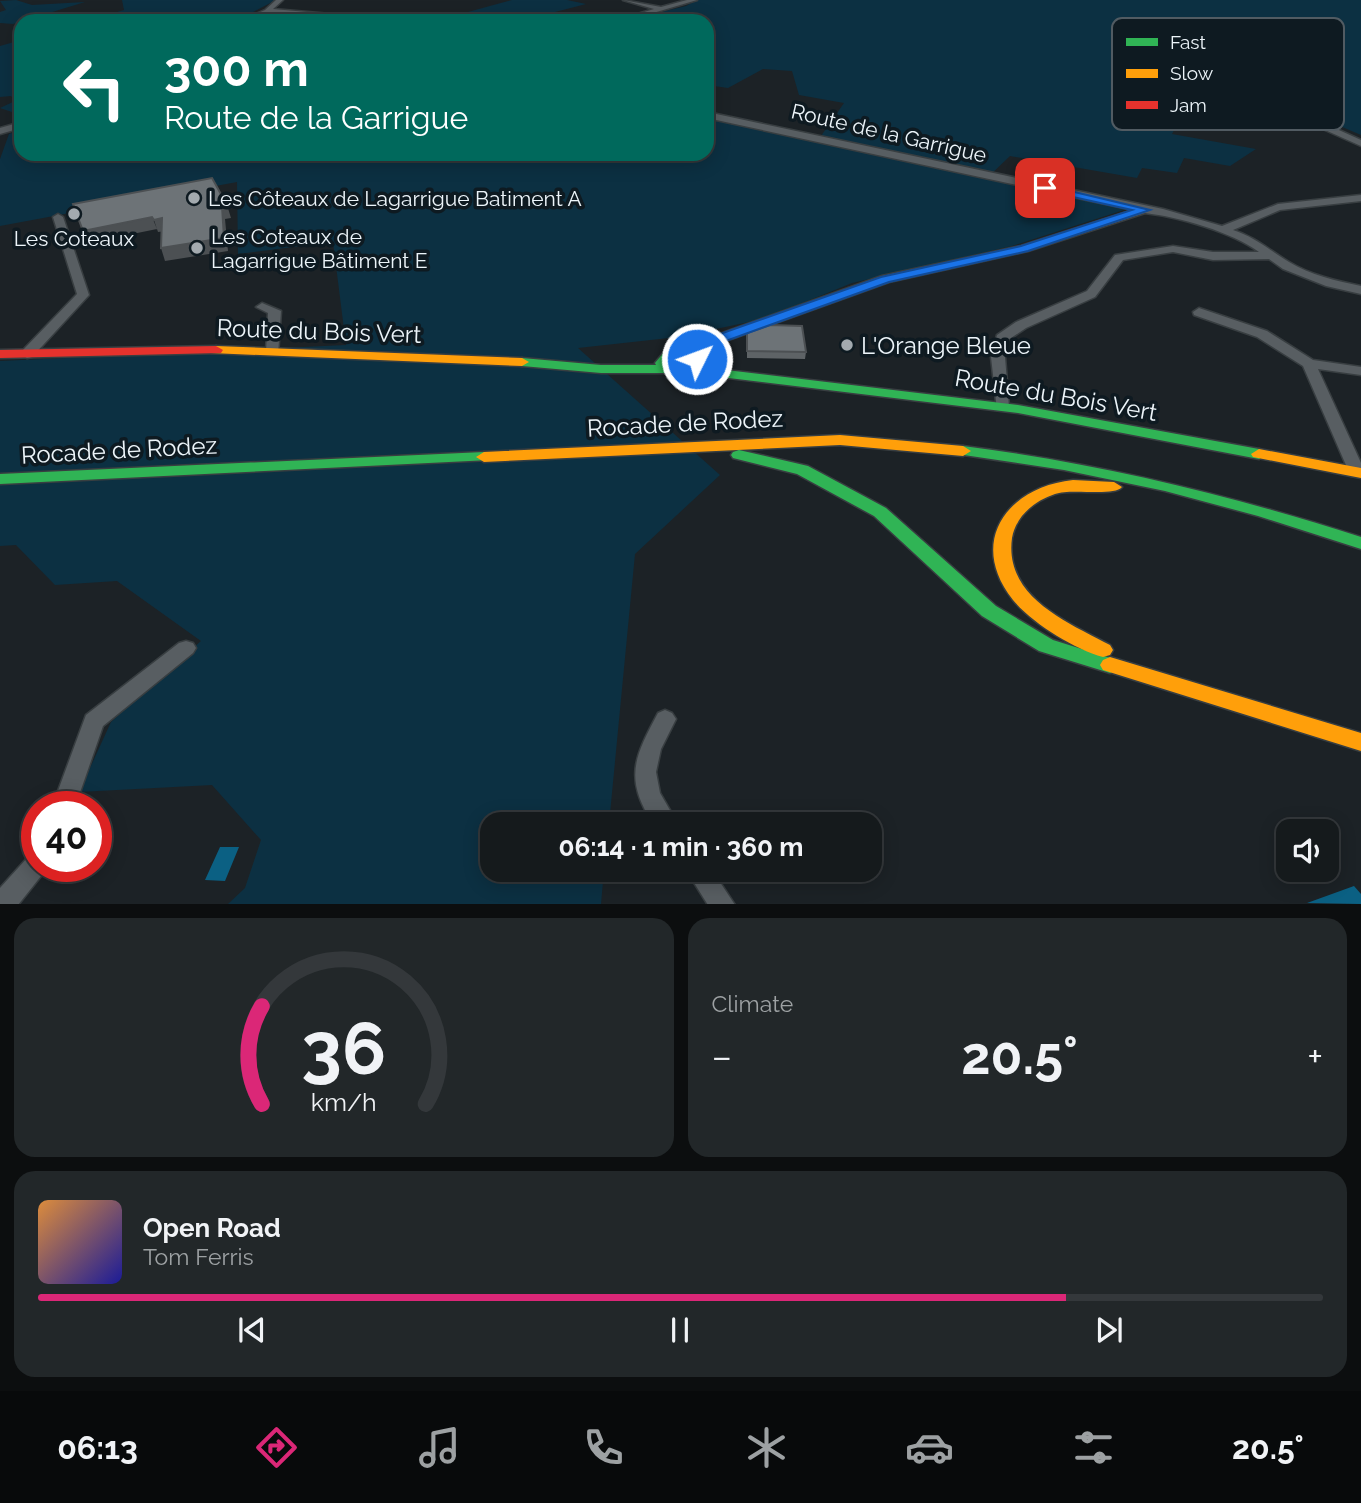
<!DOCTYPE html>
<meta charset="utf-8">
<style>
body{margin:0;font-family:Raleway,sans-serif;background:#222729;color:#f1f3f6;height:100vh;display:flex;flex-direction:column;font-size:26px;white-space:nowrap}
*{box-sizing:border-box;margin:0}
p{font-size:23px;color:#9da1a3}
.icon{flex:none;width:38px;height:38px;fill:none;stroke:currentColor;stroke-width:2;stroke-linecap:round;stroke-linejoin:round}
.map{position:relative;height:904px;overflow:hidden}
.side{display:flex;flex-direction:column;gap:14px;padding:14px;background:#0c0e0f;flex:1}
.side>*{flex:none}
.banner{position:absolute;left:14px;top:14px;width:700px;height:147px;border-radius:21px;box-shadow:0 4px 18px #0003,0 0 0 2px #34383b;background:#00695c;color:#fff;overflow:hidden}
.fabs{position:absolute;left:1276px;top:819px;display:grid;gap:14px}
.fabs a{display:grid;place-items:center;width:63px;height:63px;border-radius:14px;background:#151a1c;box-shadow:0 4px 18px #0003,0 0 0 2px #34383b;font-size:35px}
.speed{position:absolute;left:21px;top:791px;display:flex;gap:14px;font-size:35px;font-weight:700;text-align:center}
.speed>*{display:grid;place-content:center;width:91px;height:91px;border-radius:50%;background:#151a1c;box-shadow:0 4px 18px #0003,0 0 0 2px #34383b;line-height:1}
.speed .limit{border:10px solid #d22;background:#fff;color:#111}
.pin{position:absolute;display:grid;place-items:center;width:60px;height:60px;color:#fff;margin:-30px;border-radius:14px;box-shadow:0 4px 10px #0006}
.me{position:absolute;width:77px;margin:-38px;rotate:48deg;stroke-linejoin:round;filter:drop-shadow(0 0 5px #0008)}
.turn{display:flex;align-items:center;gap:24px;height:147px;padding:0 35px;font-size:32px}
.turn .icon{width:91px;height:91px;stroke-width:2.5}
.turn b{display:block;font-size:49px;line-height:60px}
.big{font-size:52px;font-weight:700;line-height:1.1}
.side .widget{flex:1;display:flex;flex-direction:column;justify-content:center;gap:10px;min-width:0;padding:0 24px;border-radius:21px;background:#222729}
.side .dial{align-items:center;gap:0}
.dial svg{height:182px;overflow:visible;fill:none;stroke:#34383b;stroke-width:7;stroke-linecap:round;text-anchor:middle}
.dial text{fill:#f1f3f6;stroke:none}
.song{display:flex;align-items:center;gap:21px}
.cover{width:84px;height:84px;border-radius:10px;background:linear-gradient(135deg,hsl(30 70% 55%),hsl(240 70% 35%))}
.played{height:7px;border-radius:4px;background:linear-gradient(90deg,#db2777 80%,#34383b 80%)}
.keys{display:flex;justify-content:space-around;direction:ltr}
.heat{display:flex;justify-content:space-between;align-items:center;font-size:38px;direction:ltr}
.side .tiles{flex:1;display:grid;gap:14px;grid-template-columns:1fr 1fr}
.widget:last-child{grid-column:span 2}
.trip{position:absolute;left:480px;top:812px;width:402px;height:70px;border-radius:21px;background:#151a1c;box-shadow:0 4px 18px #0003,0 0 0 2px #34383b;font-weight:700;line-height:70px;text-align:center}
.tab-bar{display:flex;height:112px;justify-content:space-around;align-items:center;background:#080a0b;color:#9da1a3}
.tab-bar .icon{width:49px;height:49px}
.tab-bar .current{color:#db2777}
.tab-bar b{font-size:32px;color:#f1f3f6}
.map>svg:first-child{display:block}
.green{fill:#0c3042}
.water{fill:#0b6083}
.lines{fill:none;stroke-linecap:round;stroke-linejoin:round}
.street-casing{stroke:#383e41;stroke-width:3}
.fast-casing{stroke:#383e41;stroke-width:3}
.slow-casing{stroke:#383e41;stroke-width:3}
.jam-casing{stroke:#383e41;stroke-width:3}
.street{fill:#585e62;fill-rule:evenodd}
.fast{fill:#30b455;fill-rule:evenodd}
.slow{fill:#ff9f0a;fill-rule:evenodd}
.jam{fill:#e5322d;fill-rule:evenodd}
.wall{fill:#5e6366}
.shaded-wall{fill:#4c5053}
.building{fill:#6d7377;stroke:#4c5053;stroke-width:2}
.route{fill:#1a73e8;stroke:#114b97;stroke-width:2}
.poi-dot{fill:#a3aaaf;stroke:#0e1a21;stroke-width:2.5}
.labels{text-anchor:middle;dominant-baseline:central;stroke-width:7;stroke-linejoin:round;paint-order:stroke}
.far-street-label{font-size:21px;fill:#ecf4f9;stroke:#0e1a21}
.far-poi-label{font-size:21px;fill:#ecf4f9;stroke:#0e1a21;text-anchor:start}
.street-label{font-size:24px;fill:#ecf4f9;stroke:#0e1a21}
.poi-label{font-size:24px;fill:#ecf4f9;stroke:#0e1a21;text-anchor:start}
.key{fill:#0e1a21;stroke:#515b62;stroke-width:2}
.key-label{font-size:19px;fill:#ecf4f9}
</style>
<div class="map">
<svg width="1361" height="905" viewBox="0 0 1361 905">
<rect width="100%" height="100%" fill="#1c2226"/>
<!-- green -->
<path class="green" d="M16 0 32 5 85 2 13 24 0 23V12L6 10 0 1Z
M122 0H276L236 21H86L124 10Z
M512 0H567L586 4C535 17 510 26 457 15Z
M697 0H1361V135L1220 75 1165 76 1186 107 1172 134 1256 149 1230 166 1184 158 1177 173 1142 168 1137 178 1010 156 986 179 1127 209 1012 246 852 283 763 319 678 337 578 348 720 475 635 554 609 824H492V870H604L601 904H228L245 888 261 840 212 785 79 792 111 722 201 641 117 581 55 585 16 545 0 546V361L346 345 333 242 238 254 237 182 0 226V159L9 134 21 130V154H707V116L821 136 844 103 799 95 792 71 763 69 728 88 707 85V21H623L686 6Z
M21 40V115L0 108 15 101 11 96 0 97V46Z"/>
<!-- water -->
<path class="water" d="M220 847H239L225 881 205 880Z
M1354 886 1361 894V904L1307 903Z"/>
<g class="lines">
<defs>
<path id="street" d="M276 0H283L273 9 410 21 268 13 249 21H240L265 10Z
M623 0 661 7 687 0H697L626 21H615L654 9Z
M1231 84H1237L1361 140V146L1231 88Z
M707 112 1163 209 1222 226 1278 204 1361 195V201L1280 210 1233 230C1255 237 1269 250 1289 262 1310 275 1337 281 1361 286V294L1326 286 1283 269 1269 259 1213 260 1173 252 1123 260 1095 297 1026 328 1008 340 1005 357 1009 407 1007 410H997L991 357 997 335 1016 322 1087 291 1115 255 1173 246 1213 252H1259C1232 232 1179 217 1145 213L1028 251 889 282 709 347C699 349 683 357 674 355L672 352C680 344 692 340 703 340L882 276 1021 246 1133 210 707 118Z
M21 122V128L0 134V128Z
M58 214 63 217 89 295 32 357 27 358 20 354 22 351 77 294 53 217Z
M262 303 281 311 278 355H268L266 352 268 313 256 307Z
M1199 308 1267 331 1313 360 1361 367V375L1318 369 1361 463V476H1351L1349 472 1303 366 1257 337 1194 315 1193 312Z
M186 641 193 643 196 648 193 653 103 726 75 807H52L86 715 179 643Z
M665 710 672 713 676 719 661 749 656 772 660 793 678 824H653C624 778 634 758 658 713Z
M37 854V866H49L18 905H0V888L28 857Z
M686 870H712L735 905H708Z"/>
<path id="fast" d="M685 349 704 359 701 367 1018 405 1259 449 1267 454 1259 459 1018 413 687 373H601L522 366 515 362 522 358 601 365H656L655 363 664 352ZM683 357 690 361 688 365 679 366 670 362 673 359Z
M963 446C1099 463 1230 495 1361 537V549L1258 516 1165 491 1064 470 957 454 955 451Z
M739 450 808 466 886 508 996 606 1053 640 1117 660 1120 665 1117 670 1110 673 1039 651 982 616 874 516 797 474 733 458 731 455 733 452Z
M484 452 490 454 492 457 490 460 0 484V474Z"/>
<path id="slow" d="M216 346 522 358 529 362 522 366 211 353 209 350Z
M840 435 963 446 971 451 963 456 840 445 484 462 476 457 484 452Z
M1259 449 1361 468V478L1253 457 1251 454Z
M1073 480 1114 482 1122 487C1114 497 1071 488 1055 494 1034 501 1016 516 1012 538 1004 597 1067 622 1110 645L1113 650 1110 655 1103 657C1074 649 1032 623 1013 600 967 542 1007 487 1073 480Z
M1110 657 1361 733V751L1103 670 1100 665 1103 660Z"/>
<path id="jam" d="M216 346 223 350 221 353 0 358V350Z"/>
</defs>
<!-- street casing -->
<use href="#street" class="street-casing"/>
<!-- fast casing -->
<use href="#fast" class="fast-casing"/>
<!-- slow casing -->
<use href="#slow" class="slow-casing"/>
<!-- jam casing -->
<use href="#jam" class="jam-casing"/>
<!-- street -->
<use href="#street" class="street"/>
<!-- fast -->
<use href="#fast" class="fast"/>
<!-- slow -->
<use href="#slow" class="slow"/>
<!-- jam -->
<use href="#jam" class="jam"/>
</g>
<!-- wall -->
<path class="wall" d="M747 333 806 352 805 359 747 358Z"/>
<!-- shaded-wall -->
<path class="shaded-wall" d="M227 205 231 218 225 219 228 251 165 261 161 248 222 206Z
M152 217 157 229 88 243 83 231Z
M162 218 166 231 158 232 154 220Z"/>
<!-- building -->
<path class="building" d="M212 178 227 205 222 206 224 238 161 248 162 218 154 220 152 217 83 231 73 204Z
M770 325 802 326 806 352 747 351V333Z"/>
<!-- route -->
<path class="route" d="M1045 185 1150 210 1028 251 889 282 709 347 702 356V362H692L688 356 700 341 881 277 1021 246 1132 210 1041 190 1040 188Z"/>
<!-- markers -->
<g class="poi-dot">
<circle cx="194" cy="198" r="7"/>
<circle cx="74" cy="214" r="7"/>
<circle cx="197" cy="248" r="7"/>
<circle cx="847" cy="345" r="7"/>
</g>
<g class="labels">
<!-- far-street labels -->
<g class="far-street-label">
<text transform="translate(889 133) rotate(13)">Route de la Garrigue</text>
</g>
<!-- far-poi labels -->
<g class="far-poi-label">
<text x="208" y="198">Les Côteaux de Lagarrigue Batiment A</text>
<text x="211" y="236">Les Coteaux de<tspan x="211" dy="24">Lagarrigue Bâtiment E</tspan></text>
<text x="74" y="238" text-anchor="middle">Les Coteaux</text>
</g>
<!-- street labels -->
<g class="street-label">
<text transform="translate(319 331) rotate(2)">Route du Bois Vert</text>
<text transform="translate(1056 395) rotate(10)">Route du Bois Vert</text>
<text transform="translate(685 423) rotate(-3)">Rocade de Rodez</text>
<text transform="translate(119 450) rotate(-3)">Rocade de Rodez</text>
</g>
<!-- poi labels -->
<g class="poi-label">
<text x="861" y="345">L'Orange Bleue</text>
</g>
</g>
<!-- legend -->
<rect x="1112" y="18" width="232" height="112" rx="10" class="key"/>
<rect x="1126" y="38" width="32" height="8" fill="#30b455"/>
<rect x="1126" y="69" width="32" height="9" fill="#ff9f0a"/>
<rect x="1126" y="101" width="32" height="8" fill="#e5322d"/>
<g class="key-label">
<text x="1170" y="49">Fast</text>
<text x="1170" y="80">Slow</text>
<text x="1170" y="112">Jam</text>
</g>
</svg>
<div class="fabs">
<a><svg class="icon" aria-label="sound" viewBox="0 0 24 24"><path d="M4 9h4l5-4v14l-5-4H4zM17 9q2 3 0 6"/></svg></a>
</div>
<div class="speed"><div class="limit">40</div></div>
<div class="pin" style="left:1045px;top:188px;background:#d93025"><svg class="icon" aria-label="arrive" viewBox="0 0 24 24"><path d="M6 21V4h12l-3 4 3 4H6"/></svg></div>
<svg class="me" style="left:697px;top:359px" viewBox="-20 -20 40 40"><circle r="17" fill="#1a73e8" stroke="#fff" stroke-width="3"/><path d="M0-11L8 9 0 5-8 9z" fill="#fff"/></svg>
<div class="trip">06:14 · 1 min · 360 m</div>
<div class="banner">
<div class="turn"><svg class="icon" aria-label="left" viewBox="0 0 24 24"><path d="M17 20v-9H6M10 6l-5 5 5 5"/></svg><div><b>300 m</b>Route de la Garrigue</div></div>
</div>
</div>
<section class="side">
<div class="tiles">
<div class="widget dial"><svg viewBox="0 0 100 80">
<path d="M14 69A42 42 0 1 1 86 69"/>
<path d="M14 69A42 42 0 0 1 14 26" stroke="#db2777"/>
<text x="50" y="56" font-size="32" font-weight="700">36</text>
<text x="50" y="72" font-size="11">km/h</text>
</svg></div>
<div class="widget"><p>Climate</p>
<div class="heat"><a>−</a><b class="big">20.5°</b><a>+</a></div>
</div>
<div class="widget">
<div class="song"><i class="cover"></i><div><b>Open Road</b><p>Tom Ferris</p></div></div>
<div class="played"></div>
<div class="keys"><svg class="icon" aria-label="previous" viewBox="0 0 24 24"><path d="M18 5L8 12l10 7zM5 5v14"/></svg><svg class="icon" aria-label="pause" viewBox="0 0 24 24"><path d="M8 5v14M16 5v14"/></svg><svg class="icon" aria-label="next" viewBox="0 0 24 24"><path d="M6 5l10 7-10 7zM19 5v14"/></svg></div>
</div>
</div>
</section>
<nav class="tab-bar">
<b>06:13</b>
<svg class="icon current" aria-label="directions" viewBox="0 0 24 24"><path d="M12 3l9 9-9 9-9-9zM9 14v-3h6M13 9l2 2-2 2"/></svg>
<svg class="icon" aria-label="music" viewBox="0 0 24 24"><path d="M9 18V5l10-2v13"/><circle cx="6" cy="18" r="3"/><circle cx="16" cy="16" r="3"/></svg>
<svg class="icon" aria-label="phone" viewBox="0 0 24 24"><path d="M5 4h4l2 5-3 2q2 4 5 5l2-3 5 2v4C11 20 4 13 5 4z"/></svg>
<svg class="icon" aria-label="climate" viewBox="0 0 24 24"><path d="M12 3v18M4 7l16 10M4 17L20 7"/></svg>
<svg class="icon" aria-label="car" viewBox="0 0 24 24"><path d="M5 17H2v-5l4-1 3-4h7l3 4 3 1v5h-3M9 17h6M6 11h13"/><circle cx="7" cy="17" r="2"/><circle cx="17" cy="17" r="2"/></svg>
<svg class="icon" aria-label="filters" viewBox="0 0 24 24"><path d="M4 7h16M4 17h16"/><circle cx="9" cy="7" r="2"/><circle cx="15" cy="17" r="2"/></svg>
<b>20.5°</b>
</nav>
